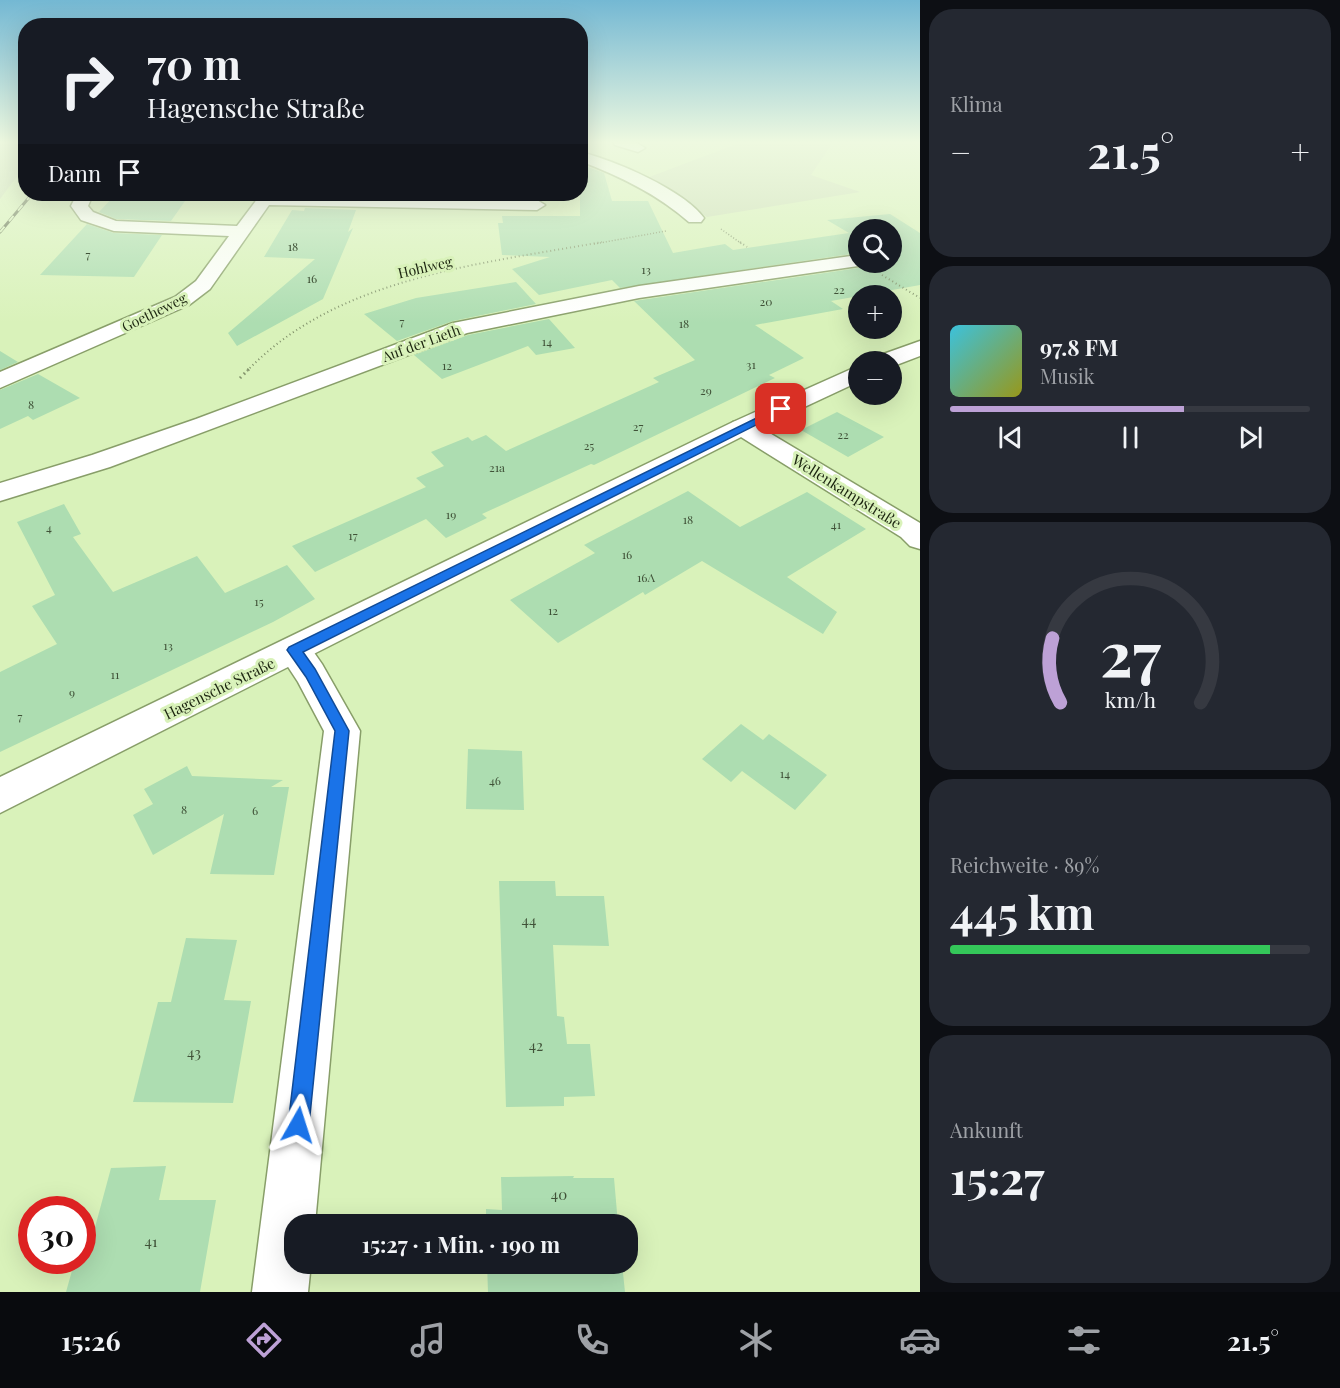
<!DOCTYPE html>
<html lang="de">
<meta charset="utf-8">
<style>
body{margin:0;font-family:"Playfair Display",serif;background:#242831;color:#f1f3f6;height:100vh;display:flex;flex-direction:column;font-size:22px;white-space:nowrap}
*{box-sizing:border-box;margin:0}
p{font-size:20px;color:#9ea1a6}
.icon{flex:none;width:33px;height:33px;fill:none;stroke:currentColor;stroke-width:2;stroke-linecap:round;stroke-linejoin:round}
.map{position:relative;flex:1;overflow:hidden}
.side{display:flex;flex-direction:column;gap:9px;padding:9px;background:#0d0f14;width:420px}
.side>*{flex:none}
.hud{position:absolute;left:18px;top:18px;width:570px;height:183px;border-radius:24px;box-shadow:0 6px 24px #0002;background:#171b24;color:#f1f3f6;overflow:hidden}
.buttons{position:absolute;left:848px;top:219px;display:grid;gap:12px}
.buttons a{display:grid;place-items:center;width:54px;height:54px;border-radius:50%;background:#171b24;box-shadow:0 6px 24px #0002;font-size:30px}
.speed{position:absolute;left:18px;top:1196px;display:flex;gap:12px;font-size:30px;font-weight:700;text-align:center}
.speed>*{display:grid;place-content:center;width:78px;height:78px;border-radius:50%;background:#171b24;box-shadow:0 6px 24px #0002;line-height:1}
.speed .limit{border:9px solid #d22;background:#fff;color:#111}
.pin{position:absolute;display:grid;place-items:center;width:51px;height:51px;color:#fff;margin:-26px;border-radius:12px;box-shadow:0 3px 9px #0006}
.me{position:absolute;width:66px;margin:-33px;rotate:6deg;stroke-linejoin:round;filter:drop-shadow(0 0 4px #0008)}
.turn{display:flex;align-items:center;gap:21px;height:126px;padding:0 30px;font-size:27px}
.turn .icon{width:78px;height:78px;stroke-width:2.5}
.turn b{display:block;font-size:42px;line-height:51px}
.then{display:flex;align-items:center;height:57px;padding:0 30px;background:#0003;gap:12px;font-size:22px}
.big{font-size:45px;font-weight:700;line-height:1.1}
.side .tile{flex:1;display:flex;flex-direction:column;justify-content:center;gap:9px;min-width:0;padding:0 21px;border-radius:24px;background:#242831}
.side .dial{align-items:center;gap:0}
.dial svg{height:156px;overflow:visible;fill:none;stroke:#363941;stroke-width:7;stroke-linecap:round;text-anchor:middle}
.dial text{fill:#f1f3f6;stroke:none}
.song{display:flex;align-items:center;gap:18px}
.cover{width:72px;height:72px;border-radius:9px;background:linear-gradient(135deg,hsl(190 70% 55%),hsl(60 70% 35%))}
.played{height:6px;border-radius:3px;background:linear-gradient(90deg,#bda1d6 65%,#363941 65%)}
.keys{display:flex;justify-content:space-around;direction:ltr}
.heat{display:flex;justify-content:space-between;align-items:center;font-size:33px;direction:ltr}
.charge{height:9px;border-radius:4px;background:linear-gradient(90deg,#34c759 89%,#363941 0)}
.trip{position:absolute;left:284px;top:1214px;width:354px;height:60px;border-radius:24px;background:#171b24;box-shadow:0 6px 24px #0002;font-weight:700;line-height:60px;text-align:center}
.dock{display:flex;height:96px;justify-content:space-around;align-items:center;background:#090b0e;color:#9ea1a6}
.dock .icon{width:42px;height:42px}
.dock .active{color:#bda1d6}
.dock b{font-size:27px;color:#f1f3f6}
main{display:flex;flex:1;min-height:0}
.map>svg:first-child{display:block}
.green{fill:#cdddb8}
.building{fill:#adddb1}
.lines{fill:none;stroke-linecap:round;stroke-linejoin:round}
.street-casing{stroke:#889e69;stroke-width:3}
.secondary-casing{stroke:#889e69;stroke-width:3}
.path-far2{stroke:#80916a;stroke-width:1.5;stroke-dasharray:1 2;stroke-linecap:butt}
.path-far1{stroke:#80916a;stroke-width:2;stroke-dasharray:1 3;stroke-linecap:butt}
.path{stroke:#80916a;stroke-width:3;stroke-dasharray:1.5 4;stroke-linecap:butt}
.street{fill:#fff;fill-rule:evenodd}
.secondary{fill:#fff;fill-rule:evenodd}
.rail-casing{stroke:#515e3f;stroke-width:3}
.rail{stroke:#d9f2ba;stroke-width:2;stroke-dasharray:7;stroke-linecap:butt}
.route{fill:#1a73e8;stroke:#114b97;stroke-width:1.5}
.labels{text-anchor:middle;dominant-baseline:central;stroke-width:6;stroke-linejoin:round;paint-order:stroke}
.number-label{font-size:12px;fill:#405238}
.far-street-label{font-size:14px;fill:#1b240f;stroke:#d9f2ba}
.street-label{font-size:15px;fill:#1b240f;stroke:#d9f2ba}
.near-number-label{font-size:15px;fill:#405238}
</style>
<main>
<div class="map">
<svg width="920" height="1292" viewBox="0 0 920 1292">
<rect width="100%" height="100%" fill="#d9f2ba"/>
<!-- green -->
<path class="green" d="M0 142H25V166L0 199Z
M742 142H833L811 175 860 192 707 217 644 179Z"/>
<!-- building -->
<path class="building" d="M580 164 604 173 612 201H648L673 253 725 244 733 250 849 233 827 220 890 214 920 233V285L831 301 843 309 755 325 804 358 769 375 775 378 594 465 591 464 482 514 487 518 446 538 426 519 315 572 292 546 426 487 416 478 444 466 431 452 468 437 472 441 486 435 506 451 659 382 653 378 695 360 634 301 865 267 868 262H891V230H858V253L620 288 612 280 539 295 512 269 550 257 502 255 498 223H503L502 216H580Z
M116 194H190L171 221 116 219 99 212Z
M305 208 356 210 348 232 353 228 323 299 237 346 228 333 315 259 264 257 292 210 304 211Z
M87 224 114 233 162 235 134 277 40 275Z
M516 282 536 304 453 321 397 341 364 314 416 298Z
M549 319 575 348 536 355 528 346 442 379 414 355 468 335Z
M0 351 18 362 0 370Z
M38 374 80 398 33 420 28 416 0 429V390Z
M837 412 884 437 848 457 801 430Z
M688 491 740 527 807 492 866 529 787 577 837 612 823 634 702 561 645 595 643 592 558 643 510 600 595 553 584 545Z
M64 504 81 534 73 537 113 592 197 556 225 593 287 565 315 599 273 622 0 752V672L57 644 32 606 55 595 17 522Z
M741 724 763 740 769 734 827 775 795 810 742 771 731 782 702 759Z
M468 749 522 751 524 810 466 809Z
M187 766 192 776 283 780 271 787H289L274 875 210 874 224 814 153 855 133 815 153 804 144 789Z
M499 881H555L556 896H604L609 946 553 945 557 1016 564 1017 567 1044H590L595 1096 564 1097V1106L506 1107Z
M186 938 237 940 224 1000 251 1001 233 1103 133 1102 158 1002H171Z
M166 1166 159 1200H216L200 1292H66L75 1260 87 1257 111 1168Z
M574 1176 573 1178H614L618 1224H486V1209L502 1210 501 1177Z
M487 1263H622L625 1292H488Z"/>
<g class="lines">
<defs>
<path id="street" d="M613 142H635L645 148 638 152 615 145Z
M580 152C614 160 684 190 704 218L701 222H689C657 194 620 176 580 161Z
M77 194H93L88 206 93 212 116 221 237 226 261 194 537 200 545 205 537 210 269 205 210 289 189 305 0 388V372L175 297 196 281 229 236 114 231 81 220 71 206Z
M858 255V262H866L865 265 639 298 467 333 110 467 0 501V483L92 455 196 419 453 323 639 286Z
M742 420 751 422 920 523V549L910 546 901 537 733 432 730 427 733 422Z
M294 637 306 641 322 664 360 731 315 1224H294V1263H311L308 1292H252L324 731 298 682 277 650 282 641Z"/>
<path id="secondary" d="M920 341V356L891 367V362H872L875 357Z
M858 366V382L751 432 0 813V777L733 422Z"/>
</defs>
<!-- street casing -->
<use href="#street" class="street-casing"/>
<!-- secondary casing -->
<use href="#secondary" class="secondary-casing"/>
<!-- path-far2 -->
<path class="path-far2" d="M721 229 742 244
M594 244 666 231"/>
<!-- path-far1 -->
<path class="path-far1" d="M740 242 747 247
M882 275 920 298
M247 371C337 277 481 264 602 242"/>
<!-- path -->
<path class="path" d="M240 378 249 369"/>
<!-- street -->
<use href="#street" class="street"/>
<!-- secondary -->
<use href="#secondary" class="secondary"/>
<defs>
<path id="rail" d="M0 232 32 194"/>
</defs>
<!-- rail casing -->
<use href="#rail" class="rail-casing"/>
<!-- rail -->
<use href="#rail" class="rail"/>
</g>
<!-- sky -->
<linearGradient id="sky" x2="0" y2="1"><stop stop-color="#74b8d3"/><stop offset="0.44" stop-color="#eef9e0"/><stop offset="1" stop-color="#eef9e0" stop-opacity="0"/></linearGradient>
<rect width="920" height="323" fill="url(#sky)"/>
<!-- route -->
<path class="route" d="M781 406 786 409 784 411 303 652 315 669 349 731 309 1125 306 1133 298 1136 291 1133 288 1125 335 731 306 677 287 650 289 647Z"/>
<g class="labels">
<!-- number labels -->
<g class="number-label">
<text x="293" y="246">18</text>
<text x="88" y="254">7</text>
<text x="646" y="269">13</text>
<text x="312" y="278">16</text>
<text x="839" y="289">22</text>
<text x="766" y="301">20</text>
<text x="402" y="321">7</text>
<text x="684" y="323">18</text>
<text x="547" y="341">14</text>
<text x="751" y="364">31</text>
<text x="447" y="365">12</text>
<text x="706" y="390">29</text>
<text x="31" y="404">8</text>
<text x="638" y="426">27</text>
<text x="843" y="434">22</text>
<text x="589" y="445">25</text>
<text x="497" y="467">21a</text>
<text x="451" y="514">19</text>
<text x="688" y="519">18</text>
<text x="836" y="524">41</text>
<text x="49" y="527">4</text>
<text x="353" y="535">17</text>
<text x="627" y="554">16</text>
<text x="646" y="577">16A</text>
<text x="259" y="601">15</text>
<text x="553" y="610">12</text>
<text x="168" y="645">13</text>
<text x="115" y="674">11</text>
<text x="72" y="692">9</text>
<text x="20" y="716">7</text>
<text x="785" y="773">14</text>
<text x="495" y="780">46</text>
<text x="184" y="809">8</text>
<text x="255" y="810">6</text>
</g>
<!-- far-street labels -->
<g class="far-street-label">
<text transform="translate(425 267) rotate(-13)">Hohlweg</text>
<text transform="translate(154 312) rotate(-26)">Goetheweg</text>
<text transform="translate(421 343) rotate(-20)">Auf der Lieth</text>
</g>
<!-- street labels -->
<g class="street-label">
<text transform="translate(847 491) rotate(32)">Wellenkampstraße</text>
<text transform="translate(219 688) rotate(-26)">Hagensche Straße</text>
</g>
<!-- near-number labels -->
<g class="near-number-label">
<text x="529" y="920">44</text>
<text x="536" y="1045">42</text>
<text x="194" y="1052">43</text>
<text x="559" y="1194">40</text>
<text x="151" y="1241">41</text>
</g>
</g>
</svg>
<div class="buttons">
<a><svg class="icon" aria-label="search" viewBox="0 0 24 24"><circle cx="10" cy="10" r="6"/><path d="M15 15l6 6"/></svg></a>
<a>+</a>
<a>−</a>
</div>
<div class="speed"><div class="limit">30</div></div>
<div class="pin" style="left:781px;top:409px;background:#d93025"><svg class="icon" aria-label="arrive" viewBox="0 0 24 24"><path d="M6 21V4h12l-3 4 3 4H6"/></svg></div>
<svg class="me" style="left:298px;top:1125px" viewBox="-20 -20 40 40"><path d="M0-17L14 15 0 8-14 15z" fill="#1a73e8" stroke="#fff" stroke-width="4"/></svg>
<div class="trip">15:27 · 1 Min. · 190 m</div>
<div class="hud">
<div class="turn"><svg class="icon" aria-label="right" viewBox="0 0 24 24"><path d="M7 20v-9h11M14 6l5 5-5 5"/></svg><div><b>70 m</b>Hagensche Straße</div></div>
<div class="then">Dann<svg class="icon" aria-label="arrive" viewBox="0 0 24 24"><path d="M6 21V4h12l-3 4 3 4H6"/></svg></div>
</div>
</div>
<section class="side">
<div class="tile"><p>Klima</p>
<div class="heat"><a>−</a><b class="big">21.5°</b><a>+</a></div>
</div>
<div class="tile">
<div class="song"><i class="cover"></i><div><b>97.8 FM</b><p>Musik</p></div></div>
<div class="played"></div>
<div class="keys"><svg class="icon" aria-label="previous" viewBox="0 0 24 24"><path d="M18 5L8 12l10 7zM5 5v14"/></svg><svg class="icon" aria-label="pause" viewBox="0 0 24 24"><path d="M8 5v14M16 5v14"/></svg><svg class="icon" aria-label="next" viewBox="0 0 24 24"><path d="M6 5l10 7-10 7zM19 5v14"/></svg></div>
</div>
<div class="tile dial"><svg viewBox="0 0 100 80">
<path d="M14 69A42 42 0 1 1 86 69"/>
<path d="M14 69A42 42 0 0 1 10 36" stroke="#bda1d6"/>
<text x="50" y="56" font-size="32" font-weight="700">27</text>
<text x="50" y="72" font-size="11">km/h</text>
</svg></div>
<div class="tile"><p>Reichweite · 89%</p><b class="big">445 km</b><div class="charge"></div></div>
<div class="tile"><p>Ankunft</p><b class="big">15:27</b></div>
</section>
</main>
<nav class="dock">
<b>15:26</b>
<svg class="icon active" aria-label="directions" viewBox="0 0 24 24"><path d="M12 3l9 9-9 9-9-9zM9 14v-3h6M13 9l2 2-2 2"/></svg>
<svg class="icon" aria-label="music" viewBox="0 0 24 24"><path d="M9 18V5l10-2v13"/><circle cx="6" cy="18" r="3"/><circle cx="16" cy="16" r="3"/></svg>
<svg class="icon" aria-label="phone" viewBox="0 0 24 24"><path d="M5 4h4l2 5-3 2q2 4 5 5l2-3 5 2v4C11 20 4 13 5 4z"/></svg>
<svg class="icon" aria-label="climate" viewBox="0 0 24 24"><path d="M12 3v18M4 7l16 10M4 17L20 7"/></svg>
<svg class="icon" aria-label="car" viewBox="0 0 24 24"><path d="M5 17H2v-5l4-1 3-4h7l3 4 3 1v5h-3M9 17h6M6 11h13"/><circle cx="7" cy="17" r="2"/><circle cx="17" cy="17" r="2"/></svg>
<svg class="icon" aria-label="filters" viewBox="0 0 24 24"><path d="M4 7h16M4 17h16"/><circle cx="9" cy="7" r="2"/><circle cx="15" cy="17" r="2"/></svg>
<b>21.5°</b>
</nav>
